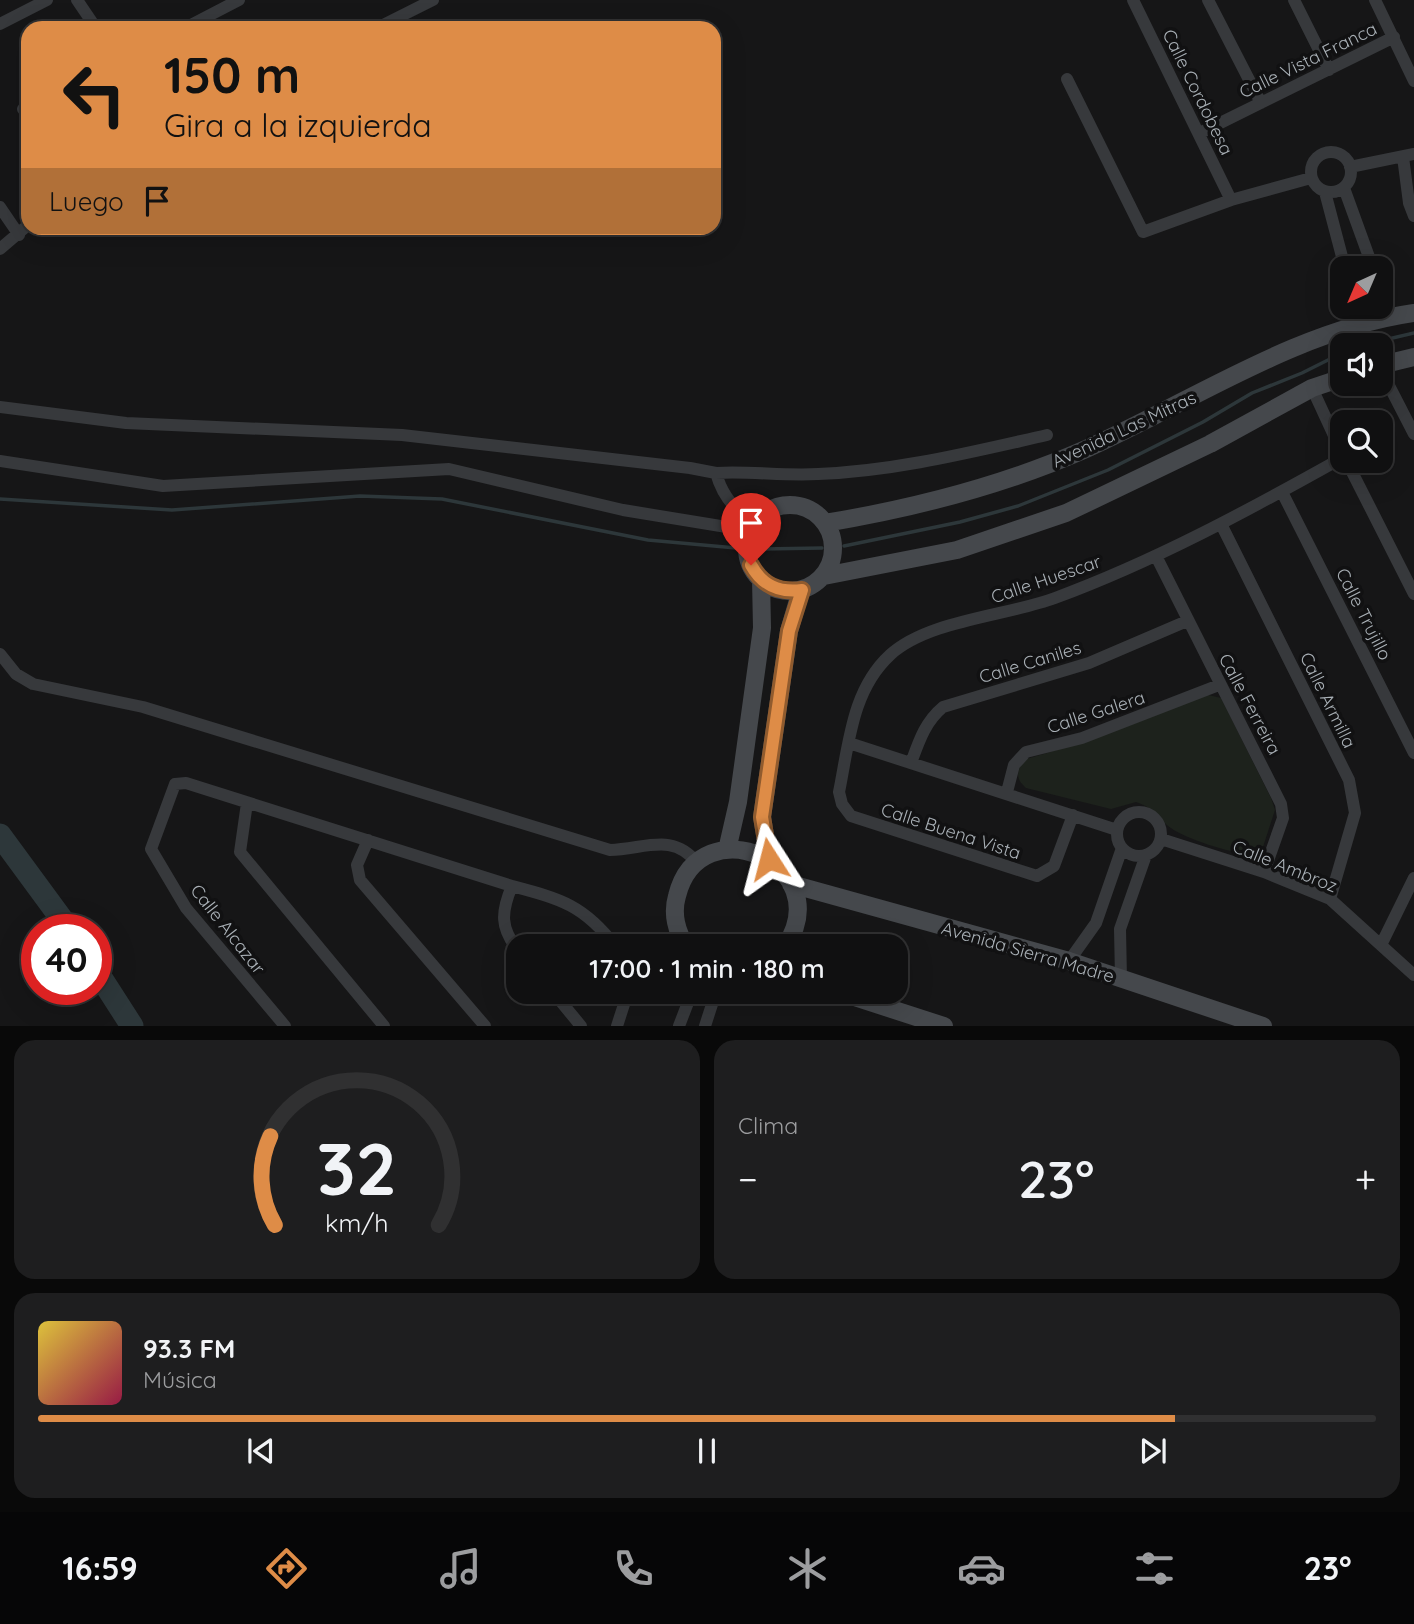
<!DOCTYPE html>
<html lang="es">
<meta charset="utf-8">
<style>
body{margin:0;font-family:Quicksand,sans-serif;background:#1e1e1f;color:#f1f3f6;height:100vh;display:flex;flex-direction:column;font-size:26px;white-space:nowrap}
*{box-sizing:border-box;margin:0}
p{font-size:23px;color:#9c9d9f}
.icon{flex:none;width:38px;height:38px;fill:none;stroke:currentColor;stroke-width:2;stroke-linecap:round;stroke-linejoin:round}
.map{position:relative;height:1026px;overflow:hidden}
.details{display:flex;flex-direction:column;gap:14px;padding:14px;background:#090909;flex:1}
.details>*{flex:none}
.top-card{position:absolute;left:21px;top:21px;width:700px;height:214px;border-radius:21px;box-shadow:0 7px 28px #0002,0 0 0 2px #303031;background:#de8c47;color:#111;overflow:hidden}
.needle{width:46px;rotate:224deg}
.controls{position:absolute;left:1330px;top:256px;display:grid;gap:14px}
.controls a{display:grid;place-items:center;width:63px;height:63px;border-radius:14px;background:#101011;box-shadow:0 7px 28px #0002,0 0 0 2px #303031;font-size:35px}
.speed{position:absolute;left:21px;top:914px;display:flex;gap:14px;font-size:35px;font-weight:700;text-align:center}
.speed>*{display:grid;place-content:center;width:91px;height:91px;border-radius:50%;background:#101011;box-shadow:0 7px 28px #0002,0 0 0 2px #303031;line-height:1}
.speed .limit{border:10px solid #d22;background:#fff;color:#111}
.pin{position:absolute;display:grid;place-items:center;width:60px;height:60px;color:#fff;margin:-72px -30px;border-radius:50% 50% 50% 0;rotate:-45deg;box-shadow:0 0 7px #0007}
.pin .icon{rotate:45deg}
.me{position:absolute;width:77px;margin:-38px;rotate:351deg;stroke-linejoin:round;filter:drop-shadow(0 0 5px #0008)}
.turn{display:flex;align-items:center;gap:24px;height:147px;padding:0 28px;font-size:32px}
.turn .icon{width:91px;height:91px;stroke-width:2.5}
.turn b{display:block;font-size:49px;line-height:60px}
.then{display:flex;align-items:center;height:66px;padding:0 28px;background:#0003;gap:14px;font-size:26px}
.big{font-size:52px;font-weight:600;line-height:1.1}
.details .tile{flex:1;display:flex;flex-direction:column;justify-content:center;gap:10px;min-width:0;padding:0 24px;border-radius:21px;background:#1e1e1f}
.details .dial{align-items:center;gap:0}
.dial svg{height:182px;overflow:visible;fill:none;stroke:#303031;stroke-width:7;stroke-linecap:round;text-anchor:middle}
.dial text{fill:#f1f3f6;stroke:none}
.song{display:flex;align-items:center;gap:21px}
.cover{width:84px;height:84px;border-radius:10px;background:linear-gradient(135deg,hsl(50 70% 55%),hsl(340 70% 35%))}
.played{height:7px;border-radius:4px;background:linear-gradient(90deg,#de8c47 85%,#303031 85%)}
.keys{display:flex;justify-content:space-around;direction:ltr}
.heat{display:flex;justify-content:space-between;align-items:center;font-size:38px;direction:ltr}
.details .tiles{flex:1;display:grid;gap:14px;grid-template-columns:1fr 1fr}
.tile:last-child{grid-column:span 2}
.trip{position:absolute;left:506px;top:934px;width:402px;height:70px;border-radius:21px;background:#101011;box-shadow:0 7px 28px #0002,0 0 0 2px #303031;font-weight:600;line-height:70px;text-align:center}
.dock{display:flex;height:112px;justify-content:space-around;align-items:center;background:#060607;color:#9c9d9f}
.dock .icon{width:49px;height:49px}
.dock .on{color:#de8c47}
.dock b{font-size:32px;color:#f1f3f6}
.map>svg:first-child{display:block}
.green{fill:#1d221c}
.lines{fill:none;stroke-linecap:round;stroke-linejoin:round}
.stream{stroke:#2d373a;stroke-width:3.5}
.river{stroke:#2d373a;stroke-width:23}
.street{stroke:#37393c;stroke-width:12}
.secondary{stroke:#45484c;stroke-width:18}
.route-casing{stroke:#905b2e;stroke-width:18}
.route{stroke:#de8c47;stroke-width:12}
.labels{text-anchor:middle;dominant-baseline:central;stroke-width:7;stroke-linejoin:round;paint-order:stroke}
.street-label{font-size:18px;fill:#a9b0b6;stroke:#111112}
</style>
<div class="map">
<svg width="1414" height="1026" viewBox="0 0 1414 1026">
<rect width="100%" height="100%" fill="#161617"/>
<!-- green -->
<path class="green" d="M1204 694 1221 698 1271 798 1275 810 1261 853C1244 859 1186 839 1171 828 1155 817 1159 810 1136 802L1111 809 1026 788C1015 778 1017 773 1023 760 1085 742 1145 722 1204 694Z"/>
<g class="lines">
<!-- stream -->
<path class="stream" d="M1363 345 1414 333
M0 499 172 510 360 496 442 499 648 540 736 548
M844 546 960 522 1018 506 1108 470 1203 422 1252 393 1302 373 1342 353
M758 549 822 548"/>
<!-- river -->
<path class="river" d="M0 835 69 929
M96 970 132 1026"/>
<!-- street -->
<path class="street" d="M77 0 96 28
M1133 0 1231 200
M1208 0 1261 103
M1294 0 1329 70
M1375 0 1414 81
M0 24 47 0
M185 28 239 0
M377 28 433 0
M1067 79 1143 232 1231 200 1311 178
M23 109 28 107
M1200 133 1394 37
M1311 172a20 20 0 1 1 40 0a20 20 0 1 1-40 0Z
M1403 157 1409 203 1414 216
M1350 167 1414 154
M1344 188 1373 268
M1325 192 1345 268
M0 207 19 235
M0 249 28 225
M1381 288 1392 316
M1350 306 1351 326
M1381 370 1414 434
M1312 388 1342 453
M0 407 126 423 402 435 690 468 716 473C722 495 736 512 755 523
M1346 460 1414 594
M0 461 163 486 449 469 623 510 751 531
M716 473C750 471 784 476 818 474 896 471 971 452 1047 435
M1282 492 1414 753
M1221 524 1349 780 1355 813 1330 899
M1156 556 1281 804 1283 818 1264 872
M0 654 16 674 33 684 143 707 610 850C645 849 673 832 697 863
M849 743 1117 830
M911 763C919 741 925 722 943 707L1089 663 1187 621
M1007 792 1014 765 1026 752 1082 738 1219 685
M247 803 240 852 384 1026
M1117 834a22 22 0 1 1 44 0a22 22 0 1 1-44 0Z
M1073 815 1054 866 1037 876 851 816 842 804 839 792C849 743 852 690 890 655 928 620 1007 616 1055 598 1155 561 1249 510 1342 458
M1161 839 1264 872 1330 899 1414 975
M368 840 357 865 360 880 485 1026
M512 886C501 912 500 928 518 950
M1381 945 1414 878
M1069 961 1096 923 1122 848
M1121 979 1120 929 1146 855
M553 992 581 1026
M285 1026 186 908 151 849 175 784 186 783 512 886C561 899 584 905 616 947
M617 1026 628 992
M679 1026 692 992
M705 1026 716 992"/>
<!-- secondary -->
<path class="secondary" d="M1381 365 1414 357
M747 548a43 43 0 1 1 86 0a43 43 0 1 1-86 0Z
M825 523C915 508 1002 486 1086 449 1193 401 1296 330 1414 313
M824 576 957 550 1066 513 1210 444 1312 388 1342 378
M727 850 738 802 762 628 761 579
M769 859 762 817 789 631 801 590
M791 884 1069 961 1263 1026
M687 947C676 932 672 913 677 896 700 804 840 864 785 947
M839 992 944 1026"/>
</g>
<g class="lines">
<defs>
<path id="route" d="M751 565C762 585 778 593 802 590L789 631 762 817 769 859"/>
</defs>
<!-- route casing -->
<use href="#route" class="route-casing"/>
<!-- route -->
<use href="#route" class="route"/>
</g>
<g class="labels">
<!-- street labels -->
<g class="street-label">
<text transform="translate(1308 60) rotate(-26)">Calle Vista Franca</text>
<text transform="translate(1198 92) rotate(64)">Calle Cordobesa</text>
<text transform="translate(1124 429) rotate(-25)">Avenida Las Mitras</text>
<text transform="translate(1046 579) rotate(-19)">Calle Huescar</text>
<text transform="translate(1364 614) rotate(63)">Calle Trujillo</text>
<text transform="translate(1030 662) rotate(-17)">Calle Caniles</text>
<text transform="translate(1328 700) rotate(64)">Calle Armilla</text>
<text transform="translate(1250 704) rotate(62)">Calle Ferreira</text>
<text transform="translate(1096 712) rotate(-18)">Calle Galera</text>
<text transform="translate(951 831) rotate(18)">Calle Buena Vista</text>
<text transform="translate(1285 866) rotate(22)">Calle Ambroz</text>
<text transform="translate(228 929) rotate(52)">Calle Alcazar</text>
<text transform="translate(1028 952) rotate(16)">Avenida Sierra Madre</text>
</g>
</g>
</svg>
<div class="controls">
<a><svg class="needle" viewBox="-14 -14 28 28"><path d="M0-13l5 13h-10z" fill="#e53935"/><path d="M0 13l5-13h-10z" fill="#9c9d9f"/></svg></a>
<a><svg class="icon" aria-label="sound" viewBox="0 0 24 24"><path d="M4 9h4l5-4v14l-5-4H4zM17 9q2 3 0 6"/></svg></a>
<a><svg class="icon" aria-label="search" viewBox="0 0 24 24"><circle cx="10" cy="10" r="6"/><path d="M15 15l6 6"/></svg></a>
</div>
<div class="speed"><div class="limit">40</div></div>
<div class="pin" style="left:751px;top:565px;background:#d93025"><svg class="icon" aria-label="arrive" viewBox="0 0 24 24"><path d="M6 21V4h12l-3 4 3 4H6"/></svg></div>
<svg class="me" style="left:769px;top:859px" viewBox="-20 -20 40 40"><path d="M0-17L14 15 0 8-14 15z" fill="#de8c47" stroke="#fff" stroke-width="4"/></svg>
<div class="trip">17:00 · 1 min · 180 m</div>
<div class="top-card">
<div class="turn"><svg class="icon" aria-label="left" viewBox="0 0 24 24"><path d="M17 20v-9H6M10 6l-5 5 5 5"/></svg><div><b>150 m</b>Gira a la izquierda</div></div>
<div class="then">Luego<svg class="icon" aria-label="arrive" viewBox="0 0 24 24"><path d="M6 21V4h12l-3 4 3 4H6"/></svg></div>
</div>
</div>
<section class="details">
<div class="tiles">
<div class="tile dial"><svg viewBox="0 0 100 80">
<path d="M14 69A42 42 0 1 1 86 69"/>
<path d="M14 69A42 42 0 0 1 12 30" stroke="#de8c47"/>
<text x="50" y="56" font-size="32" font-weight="700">32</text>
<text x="50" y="72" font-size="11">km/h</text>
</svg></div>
<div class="tile"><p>Clima</p>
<div class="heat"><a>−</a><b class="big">23°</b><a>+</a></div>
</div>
<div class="tile">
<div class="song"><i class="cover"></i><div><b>93.3 FM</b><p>Música</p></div></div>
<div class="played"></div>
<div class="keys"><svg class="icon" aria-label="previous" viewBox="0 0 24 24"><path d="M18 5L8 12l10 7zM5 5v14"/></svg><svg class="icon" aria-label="pause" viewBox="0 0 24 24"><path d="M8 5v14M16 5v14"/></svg><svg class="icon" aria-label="next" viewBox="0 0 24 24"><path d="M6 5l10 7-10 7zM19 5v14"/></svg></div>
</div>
</div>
</section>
<nav class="dock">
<b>16:59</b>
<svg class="icon on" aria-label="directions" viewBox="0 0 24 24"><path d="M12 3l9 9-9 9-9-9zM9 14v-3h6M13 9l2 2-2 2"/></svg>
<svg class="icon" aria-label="music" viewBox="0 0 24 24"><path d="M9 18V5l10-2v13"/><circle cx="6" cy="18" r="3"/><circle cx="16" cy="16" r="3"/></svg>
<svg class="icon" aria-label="phone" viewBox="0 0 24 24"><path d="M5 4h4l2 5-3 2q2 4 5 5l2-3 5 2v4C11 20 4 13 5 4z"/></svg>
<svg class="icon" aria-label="climate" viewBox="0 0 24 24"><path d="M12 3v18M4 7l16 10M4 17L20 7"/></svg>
<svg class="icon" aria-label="car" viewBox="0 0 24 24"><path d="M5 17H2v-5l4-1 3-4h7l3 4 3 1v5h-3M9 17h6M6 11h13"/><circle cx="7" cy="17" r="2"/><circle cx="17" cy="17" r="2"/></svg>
<svg class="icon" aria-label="filters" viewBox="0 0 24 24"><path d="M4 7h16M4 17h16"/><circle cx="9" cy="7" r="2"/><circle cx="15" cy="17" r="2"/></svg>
<b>23°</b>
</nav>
